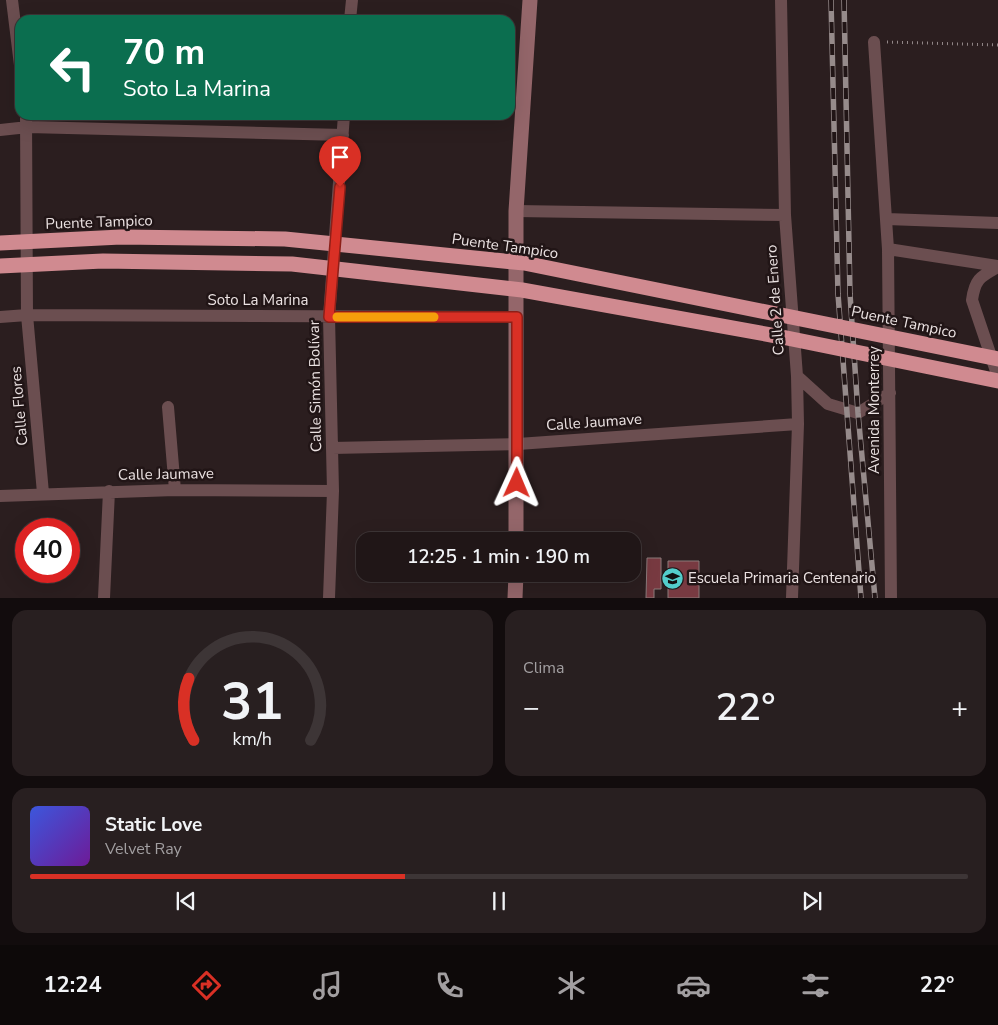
<!DOCTYPE html>
<html lang="es">
<meta charset="utf-8">
<style>
body{margin:0;font-family:"Nunito Sans",sans-serif;background:#281f20;color:#f1f3f6;height:100vh;display:flex;flex-direction:column;font-size:19px;white-space:nowrap}
*{box-sizing:border-box;margin:0}
p{font-size:16px;color:#a29fa1}
.icon{flex:none;width:28px;height:28px;fill:none;stroke:currentColor;stroke-width:2;stroke-linecap:round;stroke-linejoin:round}
.map{position:relative;height:598px;overflow:hidden}
.side{display:flex;flex-direction:column;gap:12px;padding:12px;background:#120c0d;flex:1}
.side>*{flex:none}
.hud{position:absolute;left:15px;top:15px;width:500px;height:105px;border-radius:15px;box-shadow:0 5px 20px #0002,0 0 0 1px #3d3536;background:#0b6e4f;color:#fff;overflow:hidden}
.speed{position:absolute;left:15px;top:518px;display:flex;gap:10px;font-size:25px;font-weight:700;text-align:center}
.speed>*{display:grid;place-content:center;width:65px;height:65px;border-radius:50%;background:#201617;box-shadow:0 5px 20px #0002,0 0 0 1px #3d3536;line-height:1}
.speed .limit{border:8px solid #d22;background:#fff;color:#111}
.pin{position:absolute;display:grid;place-items:center;width:42px;height:42px;color:#fff;margin:-51px -21px;border-radius:50% 50% 50% 0;rotate:-45deg;box-shadow:0 0 5px #0007}
.pin .icon{rotate:45deg}
.me{position:absolute;width:55px;margin:-28px;rotate:1deg;stroke-linejoin:round;filter:drop-shadow(0 0 4px #0008)}
.turn{display:flex;align-items:center;gap:18px;height:105px;padding:0 25px;font-size:22px}
.turn .icon{width:65px;height:65px;stroke-width:2.5}
.turn b{display:block;font-size:35px;line-height:42px}
.big{font-size:38px;font-weight:600;line-height:1.1}
.side .tile{flex:1;display:flex;flex-direction:column;justify-content:center;gap:8px;min-width:0;padding:0 18px;border-radius:15px;background:#281f20}
.side .dial{align-items:center;gap:0}
.dial svg{height:130px;overflow:visible;fill:none;stroke:#3d3536;stroke-width:7;stroke-linecap:round;text-anchor:middle}
.dial text{fill:#f1f3f6;stroke:none}
.song{display:flex;align-items:center;gap:15px}
.cover{width:60px;height:60px;border-radius:8px;background:linear-gradient(135deg,hsl(230 70% 55%),hsl(280 70% 35%))}
.played{height:5px;border-radius:2px;background:linear-gradient(90deg,#d93025 40%,#3d3536 40%)}
.keys{display:flex;justify-content:space-around;direction:ltr}
.heat{display:flex;justify-content:space-between;align-items:center;font-size:28px;direction:ltr}
.side .tiles{flex:1;display:grid;gap:12px;grid-template-columns:1fr 1fr}
.tile:last-child{grid-column:span 2}
.trip{position:absolute;left:356px;top:532px;width:285px;height:50px;border-radius:15px;background:#201617;box-shadow:0 5px 20px #0002,0 0 0 1px #3d3536;font-weight:600;line-height:50px;text-align:center}
.dock{display:flex;height:80px;justify-content:space-around;align-items:center;background:#0d0909;color:#a29fa1}
.dock .icon{width:35px;height:35px}
.dock .active{color:#d93025}
.dock b{font-size:22px;color:#f1f3f6}
.map>svg:first-child{display:block}
.building{fill:#783a41;stroke:#8b7a7b}
.lines{fill:none;stroke-linecap:round;stroke-linejoin:round}
.path{stroke:#938889;stroke-width:3;stroke-dasharray:1 4;stroke-linecap:butt}
.street{stroke:#6b4e50;stroke-width:12}
.secondary{stroke:#94666a;stroke-width:15}
.rail-casing{stroke:#968b8b;stroke-width:5.5}
.rail{stroke:#211516;stroke-width:4;stroke-dasharray:11;stroke-linecap:butt}
.highway-bridge{stroke:#d08a90;stroke-width:15}
.route-casing{stroke:#8d1f18;stroke-width:12}
.route{stroke:#d93025;stroke-width:9}
.slow{stroke:#f59e0b;stroke-width:9}
.labels{text-anchor:middle;dominant-baseline:central;stroke-width:5;stroke-linejoin:round;paint-order:stroke}
.street-label{font-size:15px;fill:#ebe2e2;stroke:#211516}
.poi-label{font-size:15px;fill:#ebe2e2;stroke:#211516;text-anchor:start}
</style>
<div class="map">
<svg width="998" height="598" viewBox="0 0 998 598">
<rect width="100%" height="100%" fill="#2b1e1f"/>
<!-- building -->
<path class="building" d="M647 558H661V589H654V598H646Z
M668 561H699V598H668Z"/>
<g class="lines">
<!-- path -->
<path class="path" d="M887 42 998 45"/>
<!-- street -->
<path class="street" d="M12 0 20 65
M781 0 785 215 797 376 798 424 792 598
M350 20 352 0
M874 42 888 249 891 598
M26 115 27 315 43 493
M0 130 28 127 343 135
M516 211 785 215
M887 219 998 223
M888 249 998 266
M998 267C980 277 975 279 972 300L998 377
M0 317 27 315 517 317
M797 376 828 404 858 413 890 393
M168 407 175 490
M332 448 518 444 798 424
M0 496 175 490 333 491
M104 598 109 491
M329 598 333 491 329 317 344 115"/>
<!-- secondary -->
<path class="secondary" d="M516 541V211L530 0
M515 598 516 574"/>
<defs>
<path id="rail" d="M831 0 838 294 861 598
M844 0 850 294 858 413 875 598"/>
</defs>
<!-- rail casing -->
<use href="#rail" class="rail-casing"/>
<!-- rail -->
<use href="#rail" class="rail"/>
<!-- highway-bridge -->
<path class="highway-bridge" d="M0 243 121 237 285 239 524 263 998 359
M0 266 103 261 292 264 522 290 782 337 998 381"/>
</g>
<g class="lines">
<defs>
<path id="route" d="M340 187 329 317H517V483"/>
</defs>
<!-- route casing -->
<use href="#route" class="route-casing"/>
<!-- route -->
<use href="#route" class="route"/>
<!-- slow -->
<path class="slow" d="M337 317H434"/>
</g>
<!-- icons -->
<defs>
<symbol id="school-disc" viewBox="-11 -11 22 22"><circle r="9.5" fill="#53cdcb" stroke="#211516"/><path d="M0-5L7-2L0 1L-7-2ZM-4 1L0 2.5L4 1V4Q0 6-4 4Z" fill="#111"/></symbol>
</defs>
<g fill-rule="evenodd">
<use href="#school-disc" x="660" y="566" width="25" height="25"/>
</g>
<g class="labels">
<!-- street labels -->
<g class="street-label">
<text transform="translate(99 222) rotate(-2)">Puente Tampico</text>
<text transform="translate(505 246) rotate(8)">Puente Tampico</text>
<text x="258" y="300">Soto La Marina</text>
<text transform="translate(775 300) rotate(-94)">Calle 2 de Enero</text>
<text transform="translate(904 322) rotate(12)">Puente Tampico</text>
<text transform="translate(315 386) rotate(-91)">Calle Simón Bolívar</text>
<text transform="translate(19 406) rotate(-95)">Calle Flores</text>
<text transform="translate(874 410) rotate(-90)">Avenida Monterrey</text>
<text transform="translate(594 422) rotate(-4)">Calle Jaumave</text>
<text transform="translate(166 474) rotate(-1)">Calle Jaumave</text>
</g>
<!-- poi labels -->
<g class="poi-label">
<text x="688" y="578">Escuela Primaria Centenario</text>
</g>
</g>
</svg>
<div class="speed"><div class="limit">40</div></div>
<div class="pin" style="left:340px;top:187px;background:#d93025"><svg class="icon" aria-label="arrive" viewBox="0 0 24 24"><path d="M6 21V4h12l-3 4 3 4H6"/></svg></div>
<svg class="me" style="left:517px;top:483px" viewBox="-20 -20 40 40"><path d="M0-17L14 15 0 8-14 15z" fill="#d93025" stroke="#fff" stroke-width="4"/></svg>
<div class="trip">12:25 · 1 min · 190 m</div>
<div class="hud">
<div class="turn"><svg class="icon" aria-label="left" viewBox="0 0 24 24"><path d="M17 20v-9H6M10 6l-5 5 5 5"/></svg><div><b>70 m</b>Soto La Marina</div></div>
</div>
</div>
<section class="side">
<div class="tiles">
<div class="tile dial"><svg viewBox="0 0 100 80">
<path d="M14 69A42 42 0 1 1 86 69"/>
<path d="M14 69A42 42 0 0 1 11 31" stroke="#d93025"/>
<text x="50" y="56" font-size="32" font-weight="700">31</text>
<text x="50" y="72" font-size="11">km/h</text>
</svg></div>
<div class="tile"><p>Clima</p>
<div class="heat"><a>−</a><b class="big">22°</b><a>+</a></div>
</div>
<div class="tile">
<div class="song"><i class="cover"></i><div><b>Static Love</b><p>Velvet Ray</p></div></div>
<div class="played"></div>
<div class="keys"><svg class="icon" aria-label="previous" viewBox="0 0 24 24"><path d="M18 5L8 12l10 7zM5 5v14"/></svg><svg class="icon" aria-label="pause" viewBox="0 0 24 24"><path d="M8 5v14M16 5v14"/></svg><svg class="icon" aria-label="next" viewBox="0 0 24 24"><path d="M6 5l10 7-10 7zM19 5v14"/></svg></div>
</div>
</div>
</section>
<nav class="dock">
<b>12:24</b>
<svg class="icon active" aria-label="directions" viewBox="0 0 24 24"><path d="M12 3l9 9-9 9-9-9zM9 14v-3h6M13 9l2 2-2 2"/></svg>
<svg class="icon" aria-label="music" viewBox="0 0 24 24"><path d="M9 18V5l10-2v13"/><circle cx="6" cy="18" r="3"/><circle cx="16" cy="16" r="3"/></svg>
<svg class="icon" aria-label="phone" viewBox="0 0 24 24"><path d="M5 4h4l2 5-3 2q2 4 5 5l2-3 5 2v4C11 20 4 13 5 4z"/></svg>
<svg class="icon" aria-label="climate" viewBox="0 0 24 24"><path d="M12 3v18M4 7l16 10M4 17L20 7"/></svg>
<svg class="icon" aria-label="car" viewBox="0 0 24 24"><path d="M5 17H2v-5l4-1 3-4h7l3 4 3 1v5h-3M9 17h6M6 11h13"/><circle cx="7" cy="17" r="2"/><circle cx="17" cy="17" r="2"/></svg>
<svg class="icon" aria-label="filters" viewBox="0 0 24 24"><path d="M4 7h16M4 17h16"/><circle cx="9" cy="7" r="2"/><circle cx="15" cy="17" r="2"/></svg>
<b>22°</b>
</nav>
